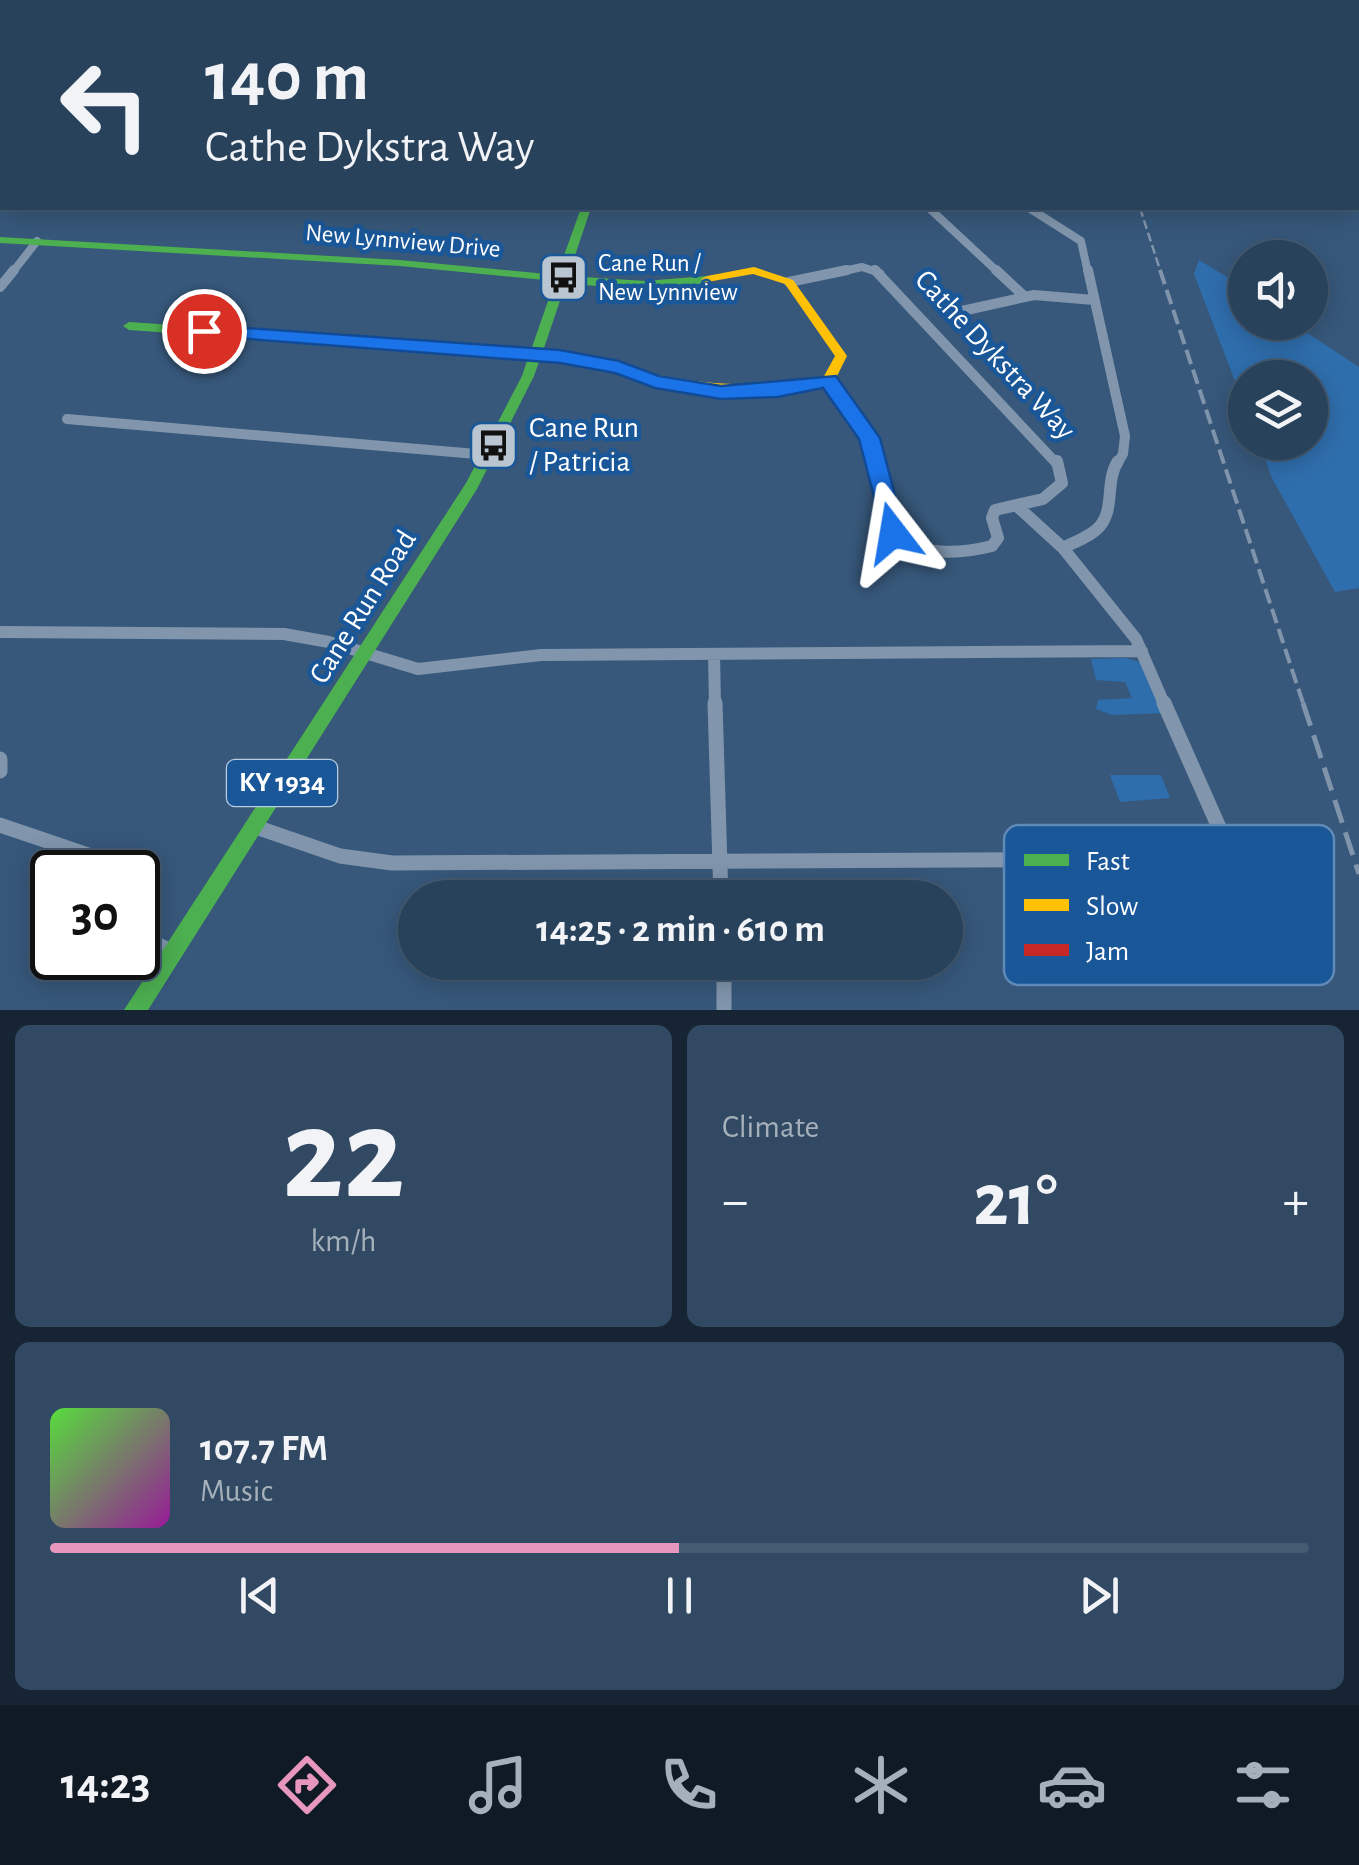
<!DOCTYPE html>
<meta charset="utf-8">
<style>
body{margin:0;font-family:"Alegreya Sans",sans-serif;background:#314962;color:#f1f3f6;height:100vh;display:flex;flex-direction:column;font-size:38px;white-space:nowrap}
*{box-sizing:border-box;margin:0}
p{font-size:32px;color:#a5b0bb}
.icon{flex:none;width:55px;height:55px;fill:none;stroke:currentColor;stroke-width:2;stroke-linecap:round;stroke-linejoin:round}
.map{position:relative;height:1010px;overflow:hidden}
.side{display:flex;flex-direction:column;gap:15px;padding:15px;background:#172433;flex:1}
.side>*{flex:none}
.hud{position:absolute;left:0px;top:0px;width:1360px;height:210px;box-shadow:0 5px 25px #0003,0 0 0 2px #455b72;background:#29425c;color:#f1f3f6;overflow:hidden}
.fabs{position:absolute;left:1228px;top:240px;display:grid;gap:20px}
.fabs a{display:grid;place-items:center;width:100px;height:100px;border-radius:50%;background:#29425c;box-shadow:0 5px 25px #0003,0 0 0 2px #455b72;font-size:50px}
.speed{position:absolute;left:30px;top:850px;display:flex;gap:20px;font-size:50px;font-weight:700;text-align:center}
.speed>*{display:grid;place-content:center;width:130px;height:130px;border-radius:50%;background:#29425c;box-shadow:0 5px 25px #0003,0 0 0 2px #455b72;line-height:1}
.speed .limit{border:5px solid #111;border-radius:15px;background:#fff;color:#111}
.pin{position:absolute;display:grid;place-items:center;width:85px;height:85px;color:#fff;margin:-42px;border:5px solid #fff;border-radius:50%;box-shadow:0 2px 10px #0007}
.me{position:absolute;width:110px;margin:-55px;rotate:346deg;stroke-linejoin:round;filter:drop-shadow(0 0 8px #0008)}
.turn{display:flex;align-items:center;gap:35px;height:210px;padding:0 40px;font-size:45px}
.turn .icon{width:130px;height:130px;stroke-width:2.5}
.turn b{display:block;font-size:70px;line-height:85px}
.big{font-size:75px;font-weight:600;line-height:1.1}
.side .tile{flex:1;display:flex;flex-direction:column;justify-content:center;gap:15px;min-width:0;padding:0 35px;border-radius:15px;background:#314962}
.side .dial{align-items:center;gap:0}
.dial b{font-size:130px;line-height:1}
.song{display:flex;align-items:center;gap:30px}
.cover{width:120px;height:120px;border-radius:15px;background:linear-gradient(135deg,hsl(110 70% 55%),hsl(300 70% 35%))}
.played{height:10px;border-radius:5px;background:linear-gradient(90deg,#e797bd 50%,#455b72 50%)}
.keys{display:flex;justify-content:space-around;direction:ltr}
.heat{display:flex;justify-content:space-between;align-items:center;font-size:55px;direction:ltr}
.side .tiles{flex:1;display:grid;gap:15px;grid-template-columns:1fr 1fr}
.tile:last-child{grid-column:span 2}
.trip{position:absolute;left:398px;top:880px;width:565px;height:100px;border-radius:50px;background:#29425c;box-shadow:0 5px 25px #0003,0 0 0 2px #455b72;font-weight:600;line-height:100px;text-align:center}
.dock{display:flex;height:160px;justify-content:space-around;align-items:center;background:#101a25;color:#a5b0bb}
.dock .icon{width:70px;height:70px}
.dock .current{color:#e797bd}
.dock b{font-size:45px;color:#f1f3f6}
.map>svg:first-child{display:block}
.green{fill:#2f6ead}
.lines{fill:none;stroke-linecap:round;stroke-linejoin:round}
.street-far4{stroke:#8196ad;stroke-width:6}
.street-far3{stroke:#8196ad;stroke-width:8}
.street-far2{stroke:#8196ad;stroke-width:10}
.street-far1{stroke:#8196ad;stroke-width:12}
.street{stroke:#8196ad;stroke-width:15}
.fast{fill:#4caf50;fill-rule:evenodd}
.slow{fill:#ffc107;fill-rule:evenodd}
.jam{fill:#c62828;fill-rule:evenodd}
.rail-far2{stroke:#8094ab;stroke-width:2.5;stroke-dasharray:9 4;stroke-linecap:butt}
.rail-far1{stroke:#8094ab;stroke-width:4;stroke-dasharray:15 6;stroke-linecap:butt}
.rail{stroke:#8094ab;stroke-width:5;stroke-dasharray:24 10;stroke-linecap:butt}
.route{fill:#1a73e8;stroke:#114b97;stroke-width:2.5}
.labels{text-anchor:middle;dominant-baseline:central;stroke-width:9;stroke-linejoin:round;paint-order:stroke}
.far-street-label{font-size:25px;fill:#fff;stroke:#1a5798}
.far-poi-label{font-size:25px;fill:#fff;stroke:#1a5798;text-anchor:start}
.shield{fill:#1a5798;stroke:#bacde0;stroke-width:2.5}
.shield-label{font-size:28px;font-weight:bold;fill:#fff}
.street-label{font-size:30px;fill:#fff;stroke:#1a5798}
.poi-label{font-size:30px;fill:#fff;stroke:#1a5798;text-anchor:start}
.key{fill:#1a5798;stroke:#5f89b7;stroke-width:2.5}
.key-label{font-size:28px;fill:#fff}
</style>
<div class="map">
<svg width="1359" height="1010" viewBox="0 0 1359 1010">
<rect width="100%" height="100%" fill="#37587b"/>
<!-- green -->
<path class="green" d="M1199 260 1245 288V322L1292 323 1359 367V588L1335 592 1272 478 1259 443 1310 442V378H1245V407L1194 274Z
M1126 658 1140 662 1166 713 1112 715 1096 709 1098 700 1132 698 1125 682 1096 680 1091 659Z
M1110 775H1161L1170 798 1120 802Z"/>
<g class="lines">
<!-- street-far4 -->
<path class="street-far4" d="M550 0 557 2
M11 2 32 0"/>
<!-- street-far3 -->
<path class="street-far3" d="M929 208 999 273
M1029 208 1081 241 1088 273
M12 273 37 241
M835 273 862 267 880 273"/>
<!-- street-far2 -->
<path class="street-far2" d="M875 270 1057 464
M996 270 1025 297
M1088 270 1125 436 1123 454 1117 464
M789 282 847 270
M0 287 14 270
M962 311 1034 295 1094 300
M828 381 869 438 876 464
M67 419 488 455"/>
<!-- street-far1 -->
<path class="street-far1" d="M875 461 893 533C919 557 960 554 992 546L998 538 992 518 995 510 1043 499 1062 483 1057 461
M1018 507 1063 548 1136 639 1165 706
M1063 548C1074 542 1092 536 1100 526 1115 508 1105 481 1118 461
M0 632 284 634 329 642 418 669 541 655 1142 651
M714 654 715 706"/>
<!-- street -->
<path class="street" d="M715 703 721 898
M1164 703 1233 859
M0 759V771
M0 825 106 861 120 872
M253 826 340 856 392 863 1327 858
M138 935 173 952
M724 962V1010"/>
<!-- fast -->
<path class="fast" d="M581 208H591L568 276 645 281 707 276 713 279C682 295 602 287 566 283L543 351 603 362 609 366 603 370 559 360 540 359 534 376 477 489 148 1010H124L466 483 522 376 528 358 129 330 123 326 129 322 531 350 555 281 400 266 0 243V237L400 260 557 275Z"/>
<!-- slow -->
<path class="slow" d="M754 267 793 280 845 353 847 356 833 384C752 403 677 390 598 369L597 366 603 362C680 382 744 392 823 378L835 356 785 284 753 274 707 282 701 279 707 276Z"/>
<!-- jam -->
<path class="jam" d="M667 0H676L674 2H667Z"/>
<!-- rail-far2 -->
<path class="rail-far2" d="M1140 208 1161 273"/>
<!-- rail-far1 -->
<path class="rail-far1" d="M1160 270 1304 706"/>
<!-- rail -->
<path class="rail" d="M1303 703 1359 874"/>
</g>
<!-- route -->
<path class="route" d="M204 325 560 350 619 361 659 376 721 386 836 376 880 438 905 533 902 539H885L859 439 823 388 778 397 721 399 655 388 615 373 560 363 197 335 194 331Z"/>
<!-- icons -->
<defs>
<symbol id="bus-square" viewBox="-11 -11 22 22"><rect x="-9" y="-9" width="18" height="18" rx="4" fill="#b9c5d1" stroke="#1a5798"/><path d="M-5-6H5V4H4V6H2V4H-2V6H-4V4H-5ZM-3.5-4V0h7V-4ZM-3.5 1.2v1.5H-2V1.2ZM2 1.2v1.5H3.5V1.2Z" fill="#111"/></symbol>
</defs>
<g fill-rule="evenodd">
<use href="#bus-square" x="536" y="250" width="55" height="55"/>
<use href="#bus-square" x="466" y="418" width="55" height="55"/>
</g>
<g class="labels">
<!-- far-street labels -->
<g class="far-street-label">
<text transform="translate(403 241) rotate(5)">New Lynnview Drive</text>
</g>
<!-- far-poi labels -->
<g class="far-poi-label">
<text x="598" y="263">Cane Run /<tspan x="598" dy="29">New Lynnview</tspan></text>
</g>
<!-- shield labels -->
<rect class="shield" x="227" y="760" width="110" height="46" rx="8"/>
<g class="shield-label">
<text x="282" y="783">KY 1934</text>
</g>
<!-- street labels -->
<g class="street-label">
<text transform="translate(995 355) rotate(47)">Cathe Dykstra Way</text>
<text transform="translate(363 607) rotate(-58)">Cane Run Road</text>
</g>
<!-- poi labels -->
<g class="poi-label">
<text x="529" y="428">Cane Run<tspan x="529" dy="34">/ Patricia</tspan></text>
</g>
</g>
<!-- legend -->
<rect x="1004" y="825" width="330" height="160" rx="15" class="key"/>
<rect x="1024" y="854" width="45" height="12" fill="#4caf50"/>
<rect x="1024" y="899" width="45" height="12" fill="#ffc107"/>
<rect x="1024" y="944" width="45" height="12" fill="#c62828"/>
<g class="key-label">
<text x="1086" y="870">Fast</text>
<text x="1086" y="915">Slow</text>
<text x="1086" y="960">Jam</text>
</g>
</svg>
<div class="fabs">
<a><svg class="icon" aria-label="sound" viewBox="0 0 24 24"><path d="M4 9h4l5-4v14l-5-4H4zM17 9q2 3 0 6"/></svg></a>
<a><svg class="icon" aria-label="layers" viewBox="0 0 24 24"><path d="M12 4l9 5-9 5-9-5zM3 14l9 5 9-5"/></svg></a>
</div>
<div class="speed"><div class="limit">30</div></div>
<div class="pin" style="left:204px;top:331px;background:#d93025"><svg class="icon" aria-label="arrive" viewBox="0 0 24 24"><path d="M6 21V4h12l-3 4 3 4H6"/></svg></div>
<svg class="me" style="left:893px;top:533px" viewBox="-20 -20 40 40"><path d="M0-17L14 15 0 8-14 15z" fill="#1a73e8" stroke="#fff" stroke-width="4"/></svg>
<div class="trip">14:25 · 2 min · 610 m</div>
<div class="hud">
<div class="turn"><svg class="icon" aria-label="left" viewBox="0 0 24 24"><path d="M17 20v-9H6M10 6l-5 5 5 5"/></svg><div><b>140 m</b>Cathe Dykstra Way</div></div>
</div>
</div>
<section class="side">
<div class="tiles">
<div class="tile dial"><b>22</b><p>km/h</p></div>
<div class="tile"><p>Climate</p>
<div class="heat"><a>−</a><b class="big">21°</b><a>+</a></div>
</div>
<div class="tile">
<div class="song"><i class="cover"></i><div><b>107.7 FM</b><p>Music</p></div></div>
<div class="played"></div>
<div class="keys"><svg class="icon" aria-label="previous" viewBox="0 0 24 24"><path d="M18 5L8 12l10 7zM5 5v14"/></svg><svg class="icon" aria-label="pause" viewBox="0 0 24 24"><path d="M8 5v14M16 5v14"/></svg><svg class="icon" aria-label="next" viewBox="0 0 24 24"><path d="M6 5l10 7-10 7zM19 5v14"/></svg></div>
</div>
</div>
</section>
<nav class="dock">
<b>14:23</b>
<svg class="icon current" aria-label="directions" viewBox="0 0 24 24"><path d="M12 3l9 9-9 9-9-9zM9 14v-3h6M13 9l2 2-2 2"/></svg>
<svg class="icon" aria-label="music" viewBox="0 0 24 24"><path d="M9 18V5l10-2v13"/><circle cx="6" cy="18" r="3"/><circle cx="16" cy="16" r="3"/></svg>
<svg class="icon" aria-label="phone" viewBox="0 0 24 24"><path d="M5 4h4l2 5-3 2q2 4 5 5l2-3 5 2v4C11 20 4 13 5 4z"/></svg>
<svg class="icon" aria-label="climate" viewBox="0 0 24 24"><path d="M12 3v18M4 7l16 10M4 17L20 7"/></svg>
<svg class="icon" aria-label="car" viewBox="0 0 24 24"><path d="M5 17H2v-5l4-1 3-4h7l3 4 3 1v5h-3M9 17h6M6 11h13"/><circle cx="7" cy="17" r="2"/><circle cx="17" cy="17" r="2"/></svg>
<svg class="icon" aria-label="filters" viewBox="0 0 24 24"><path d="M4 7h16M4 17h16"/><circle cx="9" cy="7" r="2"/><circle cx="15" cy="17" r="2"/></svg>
</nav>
